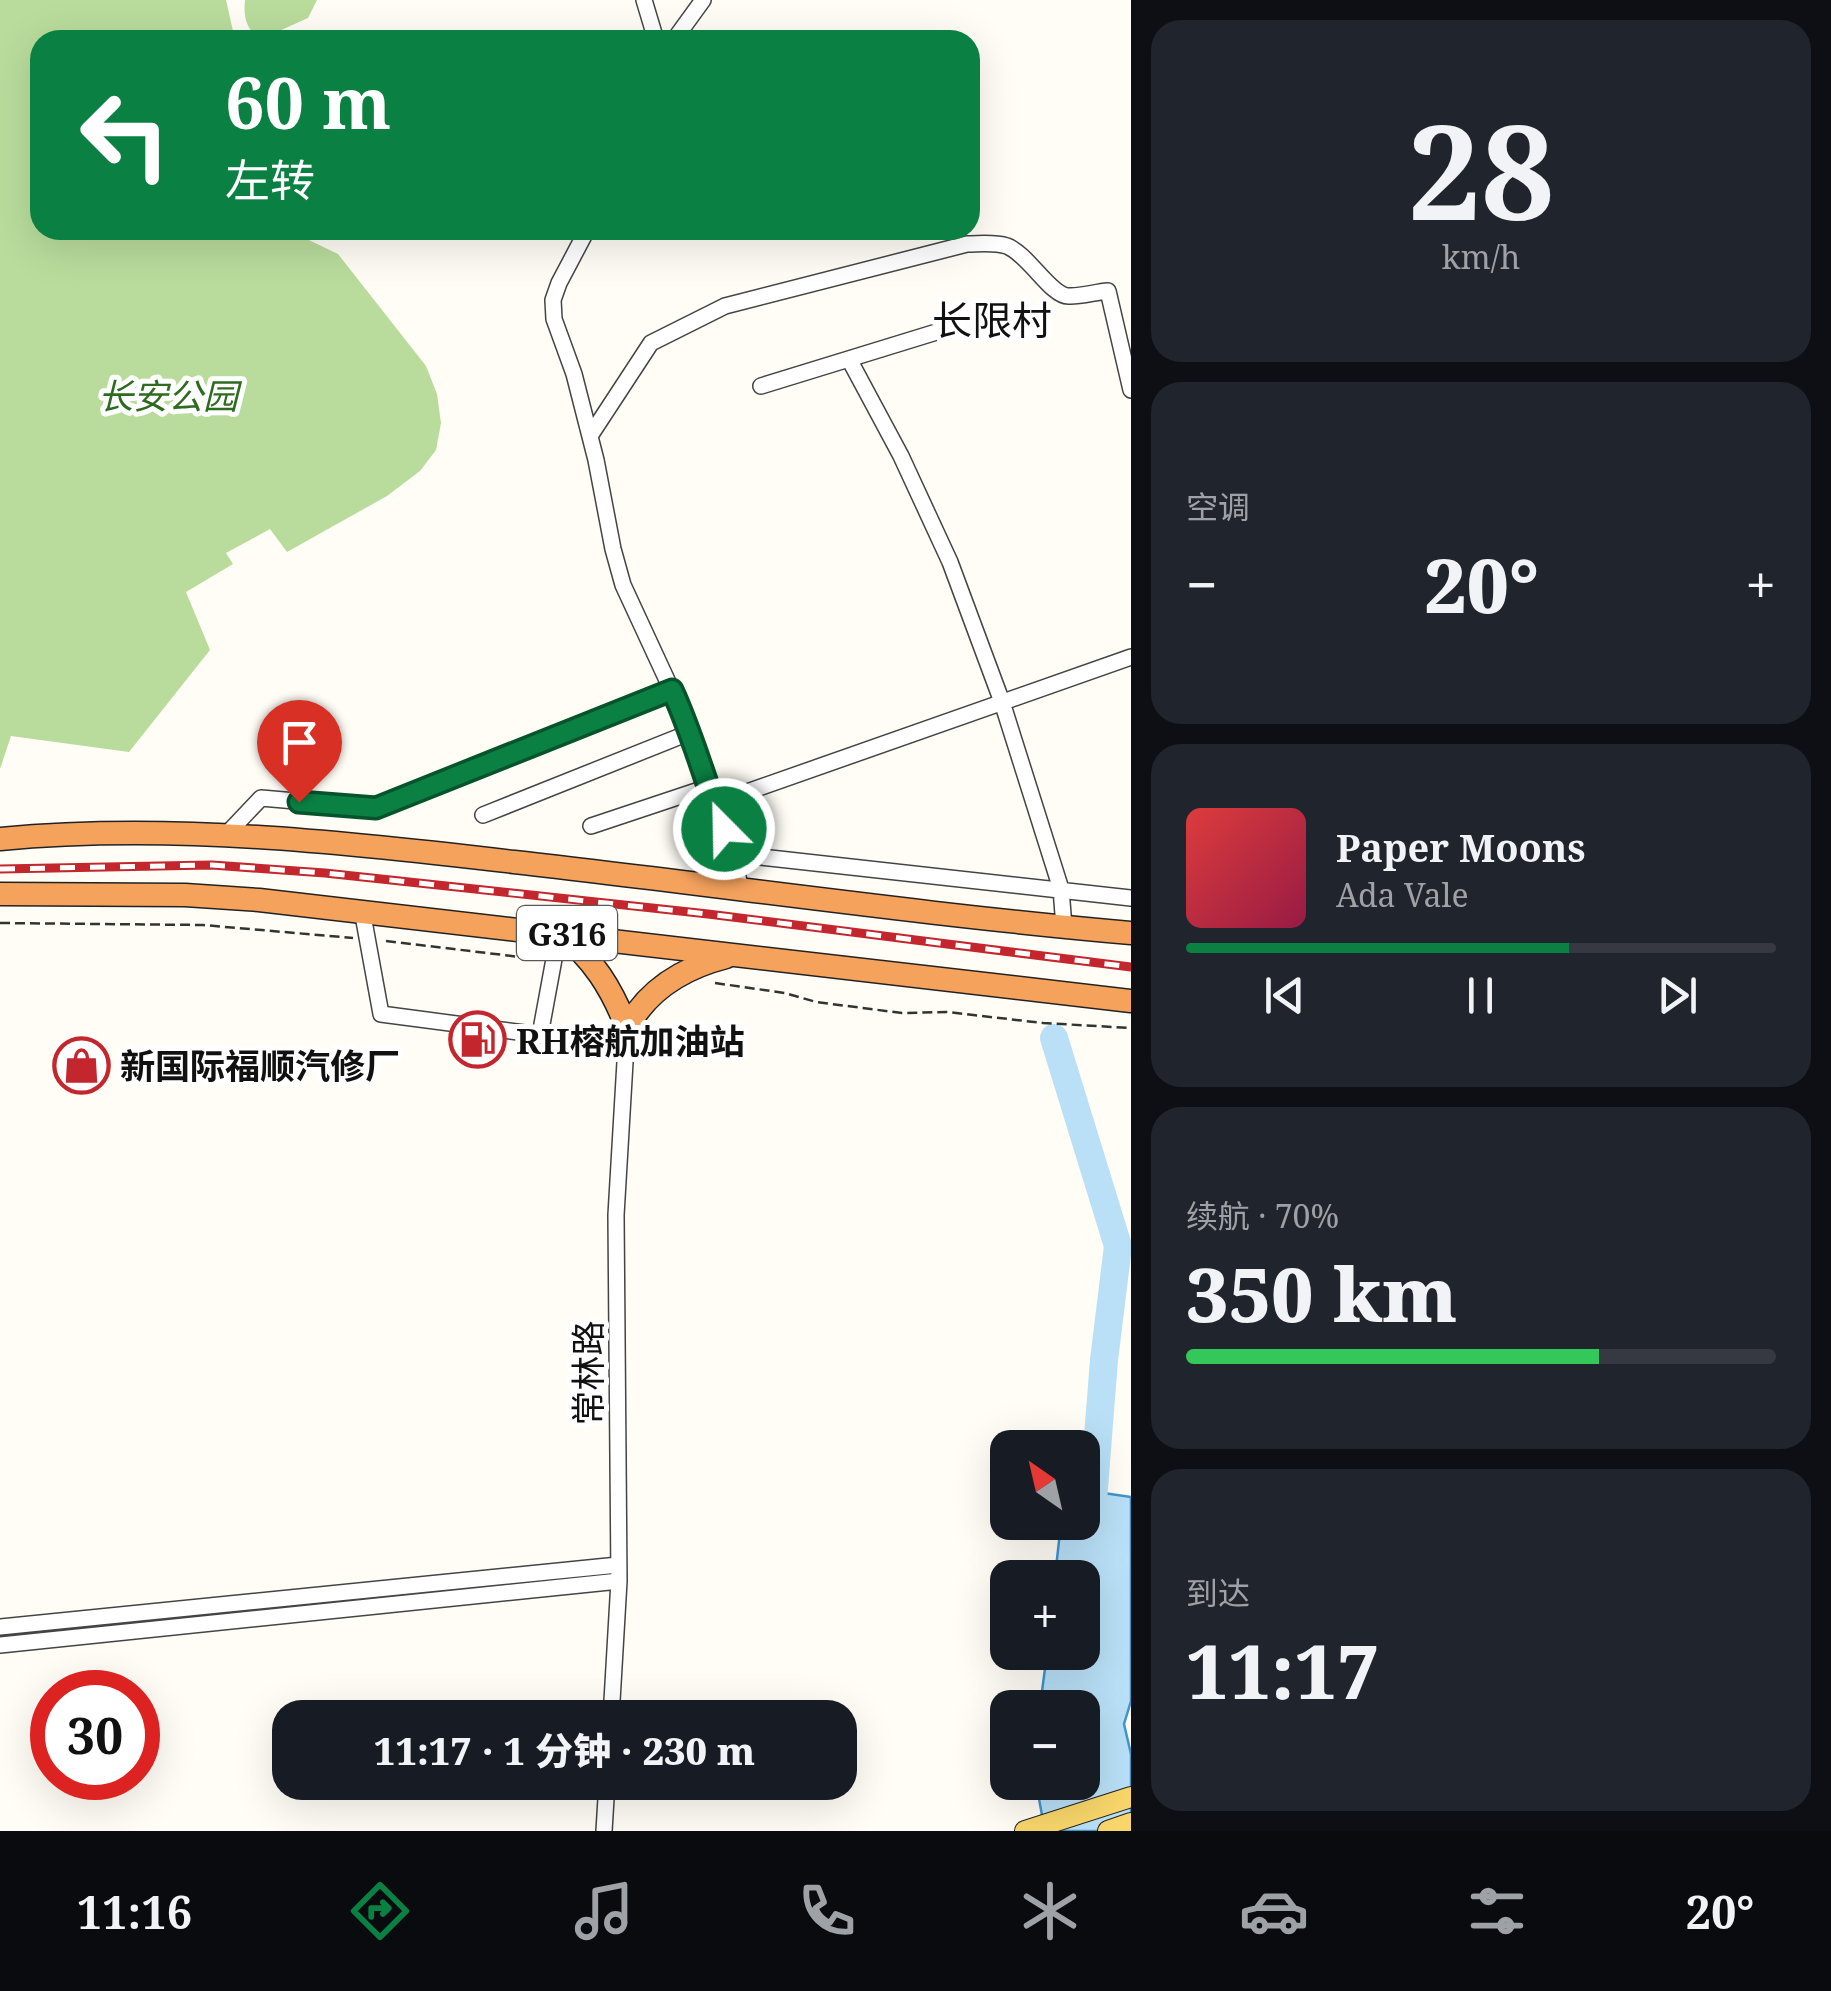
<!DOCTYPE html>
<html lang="zh">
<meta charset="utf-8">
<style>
body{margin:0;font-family:"Noto Serif","Noto Sans SC",serif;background:#20242c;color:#f1f3f6;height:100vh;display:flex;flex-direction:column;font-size:38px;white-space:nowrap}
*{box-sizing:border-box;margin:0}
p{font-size:32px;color:#9ea1a6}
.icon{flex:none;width:55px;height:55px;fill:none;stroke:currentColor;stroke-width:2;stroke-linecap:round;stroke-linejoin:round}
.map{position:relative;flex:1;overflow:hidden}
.sheet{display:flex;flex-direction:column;gap:20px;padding:20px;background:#0d0f14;width:700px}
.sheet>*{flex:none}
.top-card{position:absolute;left:30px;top:30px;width:950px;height:210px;border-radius:30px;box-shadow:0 10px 40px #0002;background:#0b8043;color:#fff;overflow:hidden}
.needle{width:65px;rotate:326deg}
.tools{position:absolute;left:990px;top:1430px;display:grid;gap:20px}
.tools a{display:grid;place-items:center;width:110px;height:110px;border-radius:20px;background:#171b24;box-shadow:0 10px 40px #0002;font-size:50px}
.speed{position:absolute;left:30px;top:1670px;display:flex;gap:20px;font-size:50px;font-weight:700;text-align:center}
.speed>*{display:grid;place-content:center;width:130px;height:130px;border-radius:50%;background:#171b24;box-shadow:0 10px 40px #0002;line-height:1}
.speed .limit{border:15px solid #d22;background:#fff;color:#111}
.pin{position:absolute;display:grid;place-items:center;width:85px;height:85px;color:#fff;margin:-102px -42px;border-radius:50% 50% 50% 0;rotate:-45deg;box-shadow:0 0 10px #0007}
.pin .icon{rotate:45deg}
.me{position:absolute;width:110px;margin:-55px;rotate:337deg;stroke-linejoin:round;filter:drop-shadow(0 0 8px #0008)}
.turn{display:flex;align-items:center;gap:35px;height:210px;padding:0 30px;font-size:45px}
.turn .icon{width:130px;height:130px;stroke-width:2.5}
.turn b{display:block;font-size:70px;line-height:85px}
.big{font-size:75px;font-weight:800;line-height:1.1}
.sheet .card{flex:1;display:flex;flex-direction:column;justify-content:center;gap:15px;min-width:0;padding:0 35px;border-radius:30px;background:#20242c}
.sheet .dial{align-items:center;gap:0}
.dial b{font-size:130px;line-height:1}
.song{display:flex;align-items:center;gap:30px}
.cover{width:120px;height:120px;border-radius:15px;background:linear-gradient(135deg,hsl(0 70% 55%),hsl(340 70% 35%))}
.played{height:10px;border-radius:5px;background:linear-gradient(90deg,#0b8043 65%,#363941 65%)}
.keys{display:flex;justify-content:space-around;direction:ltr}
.heat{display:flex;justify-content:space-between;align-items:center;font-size:55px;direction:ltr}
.charge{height:15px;border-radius:8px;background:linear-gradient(90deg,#34c759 70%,#363941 0)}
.trip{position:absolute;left:272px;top:1700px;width:585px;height:100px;border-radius:30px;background:#171b24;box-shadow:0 10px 40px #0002;font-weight:800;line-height:100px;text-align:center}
.tab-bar{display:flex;height:160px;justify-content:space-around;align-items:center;background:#090b0e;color:#9ea1a6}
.tab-bar .icon{width:70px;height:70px}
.tab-bar .active{color:#0b8043}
.tab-bar b{font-size:45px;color:#f1f3f6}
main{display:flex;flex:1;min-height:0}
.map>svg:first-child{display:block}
.forest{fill:#b9dc9c}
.water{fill:#b9e0f7;stroke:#3f96cf;stroke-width:2.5}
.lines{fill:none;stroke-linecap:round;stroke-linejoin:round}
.river{stroke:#b9e0f7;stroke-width:28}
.minor-casing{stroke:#444;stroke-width:18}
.major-casing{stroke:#222;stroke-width:22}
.highway-casing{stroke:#222;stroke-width:25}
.path{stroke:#333;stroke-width:2.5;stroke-dasharray:10 5;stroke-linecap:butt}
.minor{stroke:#fff;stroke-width:15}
.major{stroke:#f9d66b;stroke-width:20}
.highway{stroke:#f5a25d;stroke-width:22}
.rail-casing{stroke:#c4262e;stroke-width:9}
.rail{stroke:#fff;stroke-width:5;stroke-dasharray:15;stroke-linecap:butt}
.route-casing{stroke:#07532c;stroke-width:25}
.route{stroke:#0b8043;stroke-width:18}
.labels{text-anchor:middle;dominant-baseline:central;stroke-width:10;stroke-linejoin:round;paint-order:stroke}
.shield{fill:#fff;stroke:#585858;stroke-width:2.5}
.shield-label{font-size:32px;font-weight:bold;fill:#111}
.park-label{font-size:35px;font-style:italic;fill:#2f6b1f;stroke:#fff}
.poi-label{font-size:35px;font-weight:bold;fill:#111;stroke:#fff;text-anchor:start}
.street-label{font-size:35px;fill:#111;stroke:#fff}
.quarter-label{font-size:40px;fill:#111;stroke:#fff}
</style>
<main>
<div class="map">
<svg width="1131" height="1831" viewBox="0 0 1131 1831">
<rect width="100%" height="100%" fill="#fffdf5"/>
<!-- forest -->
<path class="forest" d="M0 0H226L235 40H40V230H288L338 254 426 366 437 394 441 423 436 450 420 471 387 496 287 552 270 529 226 553 233 564 186 592 210 650 129 752 11 736 0 769Z
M245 0H317L308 18 259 40C247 28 243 18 245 0Z"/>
<!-- water -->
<path class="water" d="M1083 1490 1131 1497V1701L1124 1724 1131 1754V1831H1045L1036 1783 1082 1782V1708L1040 1707 1047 1653 1082 1652V1578L1055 1577 1061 1523 1082 1522Z"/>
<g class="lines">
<!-- river -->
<path class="river" d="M1054 1038 1118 1246 1104 1360 1091 1526"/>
<defs>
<path id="minor" d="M644 0 656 40
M674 40 703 0
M587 230 559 283 553 300 554 319 574 374 596 460 613 549 623 585 691 732 705 788 734 854 740 888
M849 359 901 456 950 562 1002 702 1061 889 1064 927
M761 386 943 330
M590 436 651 343 725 306 967 244C980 244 994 242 1007 246 1028 254 1051 296 1068 296 1080 297 1095 292 1108 291L1131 390
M713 804 1131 657
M483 815 691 732
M591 826 705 788
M225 836 261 798 376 808 671 690
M734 854 1131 898
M362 910 381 1014 540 1035 559 932
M0 1627 618 1565
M0 1645 619 1581
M611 1718 619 1581 616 1215 627 1028
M604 1831 607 1782"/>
<path id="major" d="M1025 1831 1131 1797
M1108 1831 1131 1823"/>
<path id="highway" d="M0 839C170 823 345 842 514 862 719 885 925 915 1131 933
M0 894 185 895 259 900 1131 1001
M559 932C593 958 612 989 627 1028
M627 1028C648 989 683 968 726 957"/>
</defs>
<!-- minor casing -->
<use href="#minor" class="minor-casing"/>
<!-- major casing -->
<use href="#major" class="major-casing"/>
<!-- highway casing -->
<use href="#highway" class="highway-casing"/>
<!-- path -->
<path class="path" d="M0 923 203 925 353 938
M386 941 537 959
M715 983 785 993 816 1002 902 1013 947 1012 1043 1023 1131 1028"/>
<!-- minor -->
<use href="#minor" class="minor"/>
<!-- major -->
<use href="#major" class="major"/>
<!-- highway -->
<use href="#highway" class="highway"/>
<defs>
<path id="rail" d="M0 869 212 865 325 873 708 914 1131 967"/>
</defs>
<!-- rail casing -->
<use href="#rail" class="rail-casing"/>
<!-- rail -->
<use href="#rail" class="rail"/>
</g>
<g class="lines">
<defs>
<path id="route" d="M299 802 376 808 672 690C693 735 705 783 724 829"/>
</defs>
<!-- route casing -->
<use href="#route" class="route-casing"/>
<!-- route -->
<use href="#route" class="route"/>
</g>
<!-- icons -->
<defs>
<symbol id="fuel-ring" viewBox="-11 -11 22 22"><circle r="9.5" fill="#fff" stroke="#c4262e" stroke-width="1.5"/><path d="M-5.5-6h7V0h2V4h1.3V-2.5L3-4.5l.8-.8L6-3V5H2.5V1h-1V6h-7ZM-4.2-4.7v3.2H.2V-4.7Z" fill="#c4262e"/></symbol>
<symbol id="shop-ring" viewBox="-11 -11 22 22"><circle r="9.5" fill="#fff" stroke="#c4262e" stroke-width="1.5"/><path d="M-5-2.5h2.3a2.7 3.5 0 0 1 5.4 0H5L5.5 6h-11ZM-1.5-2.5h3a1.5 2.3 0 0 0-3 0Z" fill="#c4262e"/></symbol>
</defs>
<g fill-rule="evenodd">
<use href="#fuel-ring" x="446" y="1008" width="63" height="63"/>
<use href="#shop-ring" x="50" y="1034" width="63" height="63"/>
</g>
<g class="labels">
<!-- shield labels -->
<rect class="shield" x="517" y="906" width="100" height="54" rx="8"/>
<g class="shield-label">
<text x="567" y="933">G316</text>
</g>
<!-- park labels -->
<g class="park-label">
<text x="168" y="395">长安公园</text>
</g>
<!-- poi labels -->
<g class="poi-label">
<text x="516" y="1040">RH榕航加油站</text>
<text x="120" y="1065">新国际福顺汽修厂</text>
</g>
<!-- street labels -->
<g class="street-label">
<text transform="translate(587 1373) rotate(-90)">常林路</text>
</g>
<!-- quarter labels -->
<g class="quarter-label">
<text x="992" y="319">长限村</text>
</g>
</g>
</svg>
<div class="tools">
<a><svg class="needle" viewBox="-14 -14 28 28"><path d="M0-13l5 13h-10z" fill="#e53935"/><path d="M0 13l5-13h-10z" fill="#9ea1a6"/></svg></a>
<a>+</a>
<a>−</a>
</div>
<div class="speed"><div class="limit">30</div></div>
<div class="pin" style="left:299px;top:802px;background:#d93025"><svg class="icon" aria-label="arrive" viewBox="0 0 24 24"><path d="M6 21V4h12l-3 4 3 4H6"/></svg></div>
<svg class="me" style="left:724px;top:829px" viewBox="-20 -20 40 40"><circle r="17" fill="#0b8043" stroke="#fff" stroke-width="3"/><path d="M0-11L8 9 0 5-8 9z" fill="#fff"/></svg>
<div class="trip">11:17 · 1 分钟 · 230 m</div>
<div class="top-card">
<div class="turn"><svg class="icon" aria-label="left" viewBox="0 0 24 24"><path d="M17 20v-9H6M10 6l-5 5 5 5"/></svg><div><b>60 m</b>左转</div></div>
</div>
</div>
<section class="sheet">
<div class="card dial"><b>28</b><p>km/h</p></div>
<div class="card"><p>空调</p>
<div class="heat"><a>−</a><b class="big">20°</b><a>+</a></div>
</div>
<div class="card">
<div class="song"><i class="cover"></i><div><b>Paper Moons</b><p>Ada Vale</p></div></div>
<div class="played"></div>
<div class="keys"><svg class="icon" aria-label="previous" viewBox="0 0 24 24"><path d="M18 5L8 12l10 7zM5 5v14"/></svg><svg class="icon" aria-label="pause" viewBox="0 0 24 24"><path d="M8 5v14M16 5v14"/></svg><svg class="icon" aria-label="next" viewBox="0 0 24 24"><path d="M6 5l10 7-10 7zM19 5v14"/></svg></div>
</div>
<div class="card"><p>续航 · 70%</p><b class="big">350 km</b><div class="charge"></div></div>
<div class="card"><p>到达</p><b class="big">11:17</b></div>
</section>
</main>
<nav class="tab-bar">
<b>11:16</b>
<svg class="icon active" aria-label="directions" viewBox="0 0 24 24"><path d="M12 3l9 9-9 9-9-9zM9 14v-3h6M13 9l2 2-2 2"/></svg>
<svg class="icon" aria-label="music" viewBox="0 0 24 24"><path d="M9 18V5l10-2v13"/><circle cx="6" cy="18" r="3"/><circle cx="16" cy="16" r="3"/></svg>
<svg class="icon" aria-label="phone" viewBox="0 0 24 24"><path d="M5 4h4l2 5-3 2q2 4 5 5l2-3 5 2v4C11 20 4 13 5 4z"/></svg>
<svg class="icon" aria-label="climate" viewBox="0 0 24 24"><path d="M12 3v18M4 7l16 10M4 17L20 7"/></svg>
<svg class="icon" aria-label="car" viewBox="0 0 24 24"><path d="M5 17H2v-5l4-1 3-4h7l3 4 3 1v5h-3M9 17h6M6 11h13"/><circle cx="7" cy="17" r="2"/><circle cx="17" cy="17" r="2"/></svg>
<svg class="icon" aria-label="filters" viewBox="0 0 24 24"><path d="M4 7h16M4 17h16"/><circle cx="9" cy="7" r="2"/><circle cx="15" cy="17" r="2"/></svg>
<b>20°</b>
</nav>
